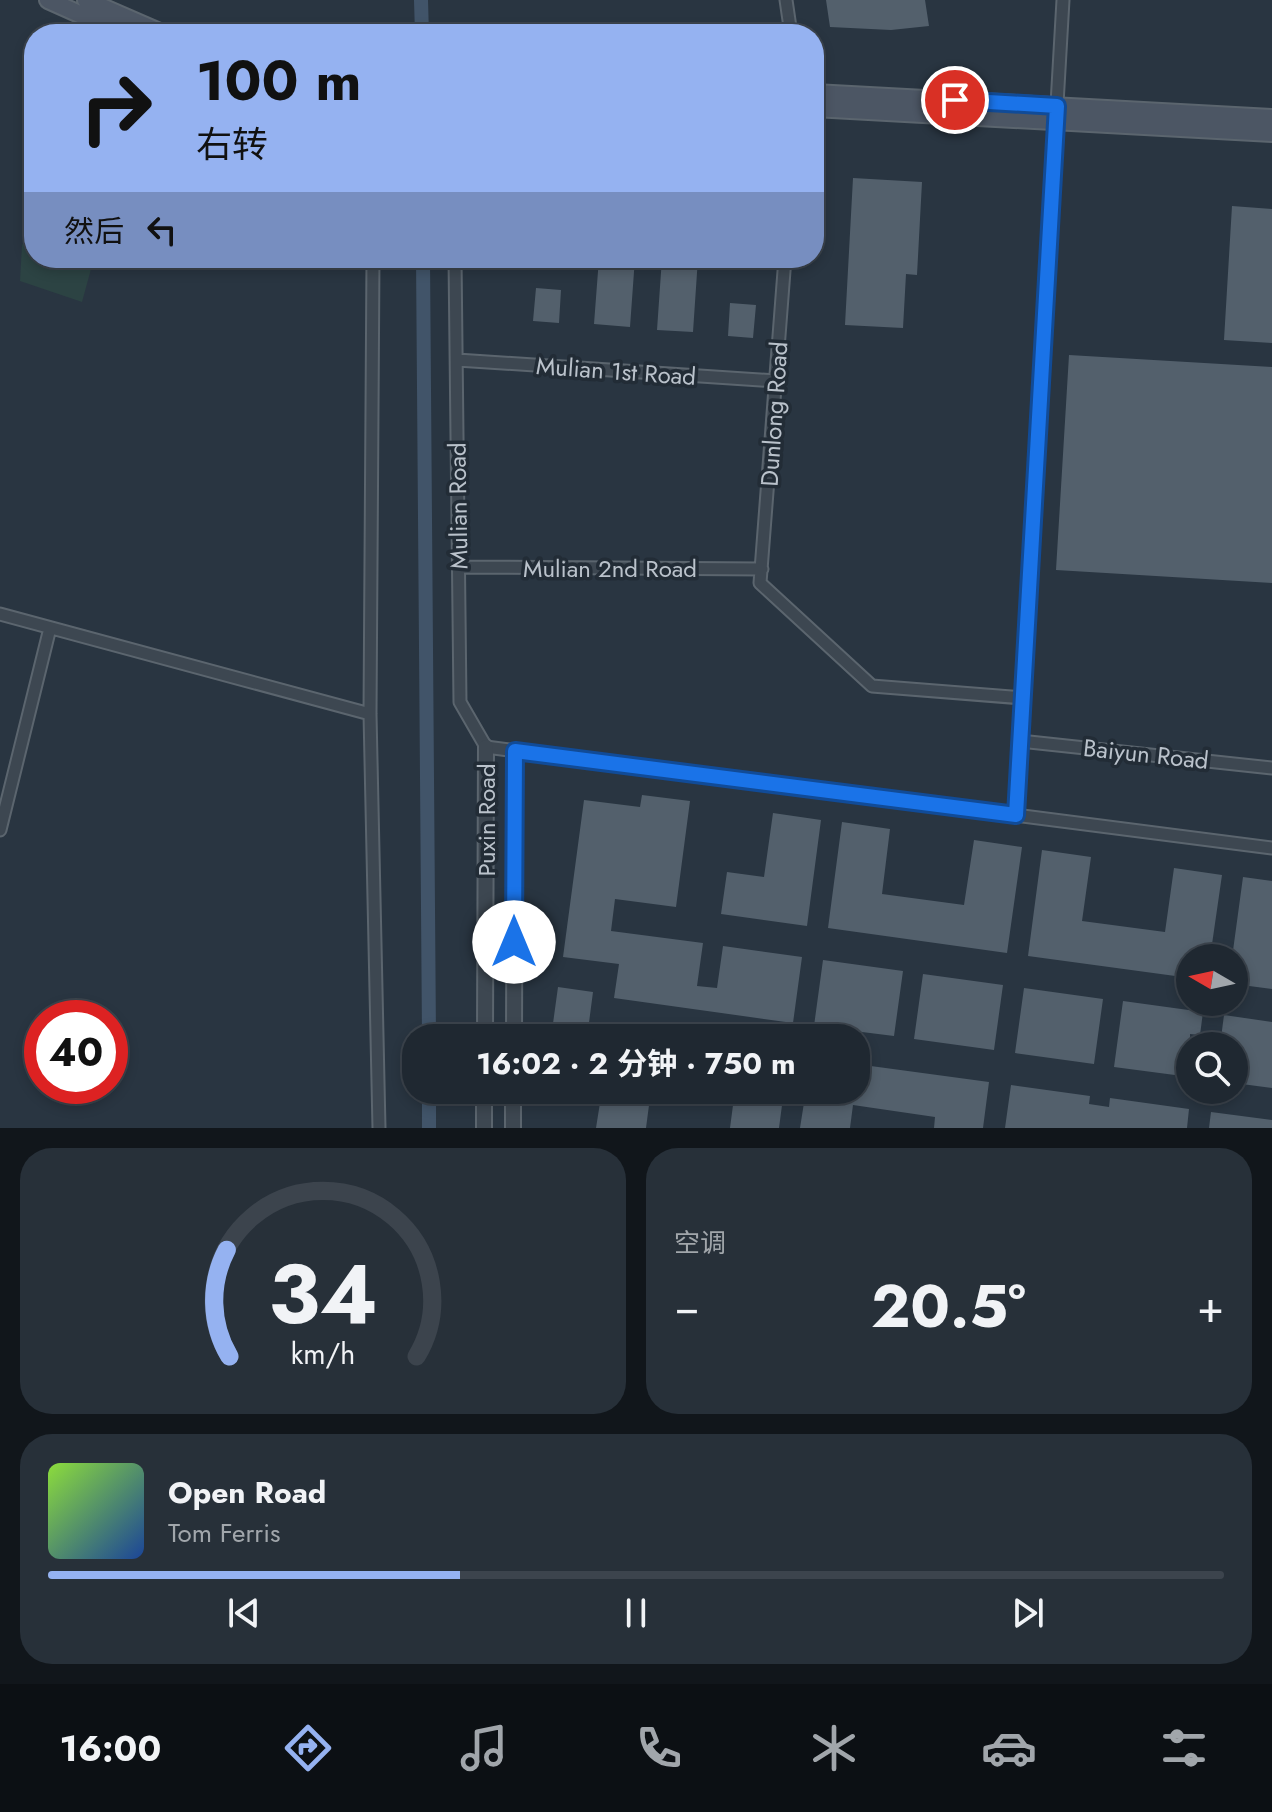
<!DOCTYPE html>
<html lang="zh">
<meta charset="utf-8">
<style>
body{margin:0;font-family:Jost,"Noto Sans SC",sans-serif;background:#273039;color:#f1f3f6;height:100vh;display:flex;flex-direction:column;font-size:30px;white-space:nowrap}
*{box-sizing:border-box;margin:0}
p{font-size:26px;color:#a1a6ab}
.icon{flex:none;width:44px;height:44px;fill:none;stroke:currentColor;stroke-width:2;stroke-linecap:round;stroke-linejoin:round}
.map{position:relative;height:1128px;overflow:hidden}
.panel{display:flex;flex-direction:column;gap:20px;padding:20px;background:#11161b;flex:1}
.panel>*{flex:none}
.banner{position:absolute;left:24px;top:24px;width:800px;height:244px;border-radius:32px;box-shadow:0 4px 12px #0003,0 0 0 2px #3c444d;background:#95b2f1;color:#111;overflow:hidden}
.needle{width:52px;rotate:279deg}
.fabs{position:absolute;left:1176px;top:944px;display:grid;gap:16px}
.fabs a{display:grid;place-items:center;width:72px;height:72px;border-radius:50%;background:#1f2831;box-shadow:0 4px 12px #0003,0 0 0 2px #3c444d;font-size:40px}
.speed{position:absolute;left:24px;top:1000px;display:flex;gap:16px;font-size:40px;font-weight:700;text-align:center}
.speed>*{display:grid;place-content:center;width:104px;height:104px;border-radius:50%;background:#1f2831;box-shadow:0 4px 12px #0003,0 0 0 2px #3c444d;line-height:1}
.speed .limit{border:12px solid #d22;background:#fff;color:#111}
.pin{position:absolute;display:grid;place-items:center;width:68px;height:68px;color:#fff;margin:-34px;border:4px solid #fff;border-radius:50%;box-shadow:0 2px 8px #0007}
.me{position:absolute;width:88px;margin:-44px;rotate:0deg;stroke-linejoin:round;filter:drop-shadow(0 0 6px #0008)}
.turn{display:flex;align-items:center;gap:28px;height:168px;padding:0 40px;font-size:36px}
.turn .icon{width:104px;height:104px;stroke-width:2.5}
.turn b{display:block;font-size:56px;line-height:68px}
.then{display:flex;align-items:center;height:76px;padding:0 40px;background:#0003;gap:16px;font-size:30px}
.big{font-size:60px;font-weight:700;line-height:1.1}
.panel .widget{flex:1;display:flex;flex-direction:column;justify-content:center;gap:12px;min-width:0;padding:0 28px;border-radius:32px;background:#273039}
.panel .dial{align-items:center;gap:0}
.dial svg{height:208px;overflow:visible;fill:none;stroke:#3c444d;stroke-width:7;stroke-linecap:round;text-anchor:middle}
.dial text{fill:#f1f3f6;stroke:none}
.song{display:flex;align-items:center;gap:24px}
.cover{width:96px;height:96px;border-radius:12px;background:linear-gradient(135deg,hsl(90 70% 55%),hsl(220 70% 35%))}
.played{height:8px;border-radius:4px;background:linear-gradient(90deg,#95b2f1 35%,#3c444d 35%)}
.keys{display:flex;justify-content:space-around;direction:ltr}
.heat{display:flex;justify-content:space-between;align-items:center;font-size:44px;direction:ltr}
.panel .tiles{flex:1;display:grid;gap:20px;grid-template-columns:1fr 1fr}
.widget:last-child{grid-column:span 2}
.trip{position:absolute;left:402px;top:1024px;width:468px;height:80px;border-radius:32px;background:#1f2831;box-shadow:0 4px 12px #0003,0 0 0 2px #3c444d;font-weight:700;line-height:80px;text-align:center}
.dock{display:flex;height:128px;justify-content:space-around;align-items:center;background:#0c1014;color:#a1a6ab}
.dock .icon{width:56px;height:56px}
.dock .current{color:#95b2f1}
.dock b{font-size:36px;color:#f1f3f6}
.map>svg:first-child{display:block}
.green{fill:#2c4343}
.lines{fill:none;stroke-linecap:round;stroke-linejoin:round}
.canal{stroke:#415469;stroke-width:14}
.building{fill:#53606c}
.minor-casing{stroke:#5b656e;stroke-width:15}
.tertiary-casing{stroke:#5b656e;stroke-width:18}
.secondary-casing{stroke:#5b656e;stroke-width:20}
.minor{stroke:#3d4751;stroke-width:11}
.tertiary{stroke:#3d4751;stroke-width:14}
.secondary{stroke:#4c5664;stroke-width:16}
.route-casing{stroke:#114b97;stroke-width:20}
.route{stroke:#1a73e8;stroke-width:14}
.labels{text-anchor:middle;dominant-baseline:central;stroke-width:7;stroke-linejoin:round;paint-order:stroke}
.street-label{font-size:24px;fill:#bac2cb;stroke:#222c36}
</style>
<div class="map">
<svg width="1272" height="1128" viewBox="0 0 1272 1128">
<rect width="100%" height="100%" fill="#293541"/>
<!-- green -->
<path class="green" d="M34 219V258H94L82 302 20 281 22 245Z"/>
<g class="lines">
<!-- canal -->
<path class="canal" d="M421 0 422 34
M423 258 429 1038
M429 1090V1128"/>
</g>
<!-- building -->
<path class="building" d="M826 0H925L929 26 891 30 830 27Z
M853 178 922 182 917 275 906 274 903 328 845 325Z
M1232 206 1272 209V343L1224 340Z
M599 258H635L630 327 594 324Z
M662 258H698L693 332 657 330Z
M536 288 561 290 559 323 533 321Z
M730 303 756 305 753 338 728 336Z
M1069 355 1272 367V583L1056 570Z
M642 795 690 801 676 907 615 899 611 931 703 943 697 986 717 988 723 946 802 957 793 1023 614 998 619 964 563 957 584 800 640 807Z
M773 813 821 820 807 926 721 914 727 872 764 877Z
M842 822 890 829 882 894 964 905 974 840 1022 847 1007 953 828 928Z
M1042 850 1091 857 1082 921 1165 932 1174 868 1222 875 1210 958H1190V978L1028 956Z
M1243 877 1272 881V989L1234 984V958H1232Z
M823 960 903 971 894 1036 814 1026Z
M923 974 1003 985 994 1050 914 1039Z
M558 987 593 992 587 1038H551Z
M1024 988 1103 999 1094 1064 1015 1053Z
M1123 1001 1203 1012 1200 1035 1190 1034V1077L1114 1067Z
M1224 1015 1272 1022V1088L1234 1083V1040L1221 1038Z
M856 1064 989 1082 983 1128H934L935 1117 853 1105 850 1128H800L806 1090H856Z
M1011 1085 1090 1096 1089 1104 1109 1107 1110 1098 1189 1109 1187 1128H1005Z
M602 1090H651L646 1128H596Z
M735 1090H784L779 1128H730Z
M1211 1112 1272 1120V1128H1209Z"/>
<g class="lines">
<defs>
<path id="minor" d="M786 0 791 34
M373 258 370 714 379 1128
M455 258 460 702 486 747 1272 848
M785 258 760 583 872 686 1023 698
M457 360 776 381
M459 567 762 569
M0 614 370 714
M1020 741 1272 768
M1016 815 1063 0
M0 830 50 628"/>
<path id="tertiary" d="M485 1038 486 747
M514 1038 515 751
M484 1128V1090
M513 1128V1090"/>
<path id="secondary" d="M48 0 124 34
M86 0 164 34
M814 93 1272 118
M814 108 1272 133"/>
</defs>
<!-- minor casing -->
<use href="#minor" class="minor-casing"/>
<!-- tertiary casing -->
<use href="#tertiary" class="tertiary-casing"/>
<!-- secondary casing -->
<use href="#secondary" class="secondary-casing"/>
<!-- minor -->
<use href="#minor" class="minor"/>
<!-- tertiary -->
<use href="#tertiary" class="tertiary"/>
<!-- secondary -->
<use href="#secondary" class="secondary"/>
</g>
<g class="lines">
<defs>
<path id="route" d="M514 942 515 751 1016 815 1057 106 955 100"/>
</defs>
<!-- route casing -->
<use href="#route" class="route-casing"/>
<!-- route -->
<use href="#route" class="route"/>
</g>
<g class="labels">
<!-- street labels -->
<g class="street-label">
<text transform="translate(616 371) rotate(4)">Mulian 1st Road</text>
<text transform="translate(774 414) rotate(-86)">Dunlong Road</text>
<text transform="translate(458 506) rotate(-91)">Mulian Road</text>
<text x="610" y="568">Mulian 2nd Road</text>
<text transform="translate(1146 754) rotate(6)">Baiyun Road</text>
<text transform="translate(486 820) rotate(-90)">Puxin Road</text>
</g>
</g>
</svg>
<div class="fabs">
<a><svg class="needle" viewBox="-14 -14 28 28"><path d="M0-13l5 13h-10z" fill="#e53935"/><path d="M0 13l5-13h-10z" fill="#a1a6ab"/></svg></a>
<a><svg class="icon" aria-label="search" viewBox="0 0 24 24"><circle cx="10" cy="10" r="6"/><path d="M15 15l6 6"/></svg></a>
</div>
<div class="speed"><div class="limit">40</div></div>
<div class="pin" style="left:955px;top:100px;background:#d93025"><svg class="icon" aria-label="arrive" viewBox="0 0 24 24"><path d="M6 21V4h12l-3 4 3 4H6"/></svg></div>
<svg class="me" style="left:514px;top:942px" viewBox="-20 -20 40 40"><circle r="19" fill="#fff"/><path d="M0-13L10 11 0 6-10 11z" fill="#1a73e8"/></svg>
<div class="trip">16:02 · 2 分钟 · 750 m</div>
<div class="banner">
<div class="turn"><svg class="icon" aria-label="right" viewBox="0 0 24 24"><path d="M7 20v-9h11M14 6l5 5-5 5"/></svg><div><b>100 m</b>右转</div></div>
<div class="then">然后<svg class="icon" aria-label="left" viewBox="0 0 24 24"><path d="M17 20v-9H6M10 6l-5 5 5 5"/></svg></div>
</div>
</div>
<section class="panel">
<div class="tiles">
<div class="widget dial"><svg viewBox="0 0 100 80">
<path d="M14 69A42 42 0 1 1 86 69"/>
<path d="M14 69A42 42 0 0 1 13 28" stroke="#95b2f1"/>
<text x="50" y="56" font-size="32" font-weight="700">34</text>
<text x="50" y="72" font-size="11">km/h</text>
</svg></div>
<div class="widget"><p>空调</p>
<div class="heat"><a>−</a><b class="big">20.5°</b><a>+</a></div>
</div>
<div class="widget">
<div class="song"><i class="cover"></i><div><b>Open Road</b><p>Tom Ferris</p></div></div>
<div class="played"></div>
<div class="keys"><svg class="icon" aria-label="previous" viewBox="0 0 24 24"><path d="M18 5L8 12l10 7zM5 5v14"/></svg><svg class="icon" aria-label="pause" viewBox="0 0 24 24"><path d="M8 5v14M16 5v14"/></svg><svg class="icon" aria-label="next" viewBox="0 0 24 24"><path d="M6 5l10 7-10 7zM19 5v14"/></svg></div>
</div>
</div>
</section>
<nav class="dock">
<b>16:00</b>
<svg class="icon current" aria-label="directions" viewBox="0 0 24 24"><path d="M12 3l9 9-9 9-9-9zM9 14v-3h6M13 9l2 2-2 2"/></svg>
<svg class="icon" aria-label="music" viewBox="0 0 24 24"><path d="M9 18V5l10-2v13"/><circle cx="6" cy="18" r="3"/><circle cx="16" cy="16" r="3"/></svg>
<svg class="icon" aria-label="phone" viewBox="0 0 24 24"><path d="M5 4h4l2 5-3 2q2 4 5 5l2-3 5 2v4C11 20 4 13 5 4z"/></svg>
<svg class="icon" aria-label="climate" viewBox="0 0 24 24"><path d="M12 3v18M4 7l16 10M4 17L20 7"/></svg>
<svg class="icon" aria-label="car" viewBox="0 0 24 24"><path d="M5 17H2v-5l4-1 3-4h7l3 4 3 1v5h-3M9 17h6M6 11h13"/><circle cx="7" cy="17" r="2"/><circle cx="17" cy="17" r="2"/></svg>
<svg class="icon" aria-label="filters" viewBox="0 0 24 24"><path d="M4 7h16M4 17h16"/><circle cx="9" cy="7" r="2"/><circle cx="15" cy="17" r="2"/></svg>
</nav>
